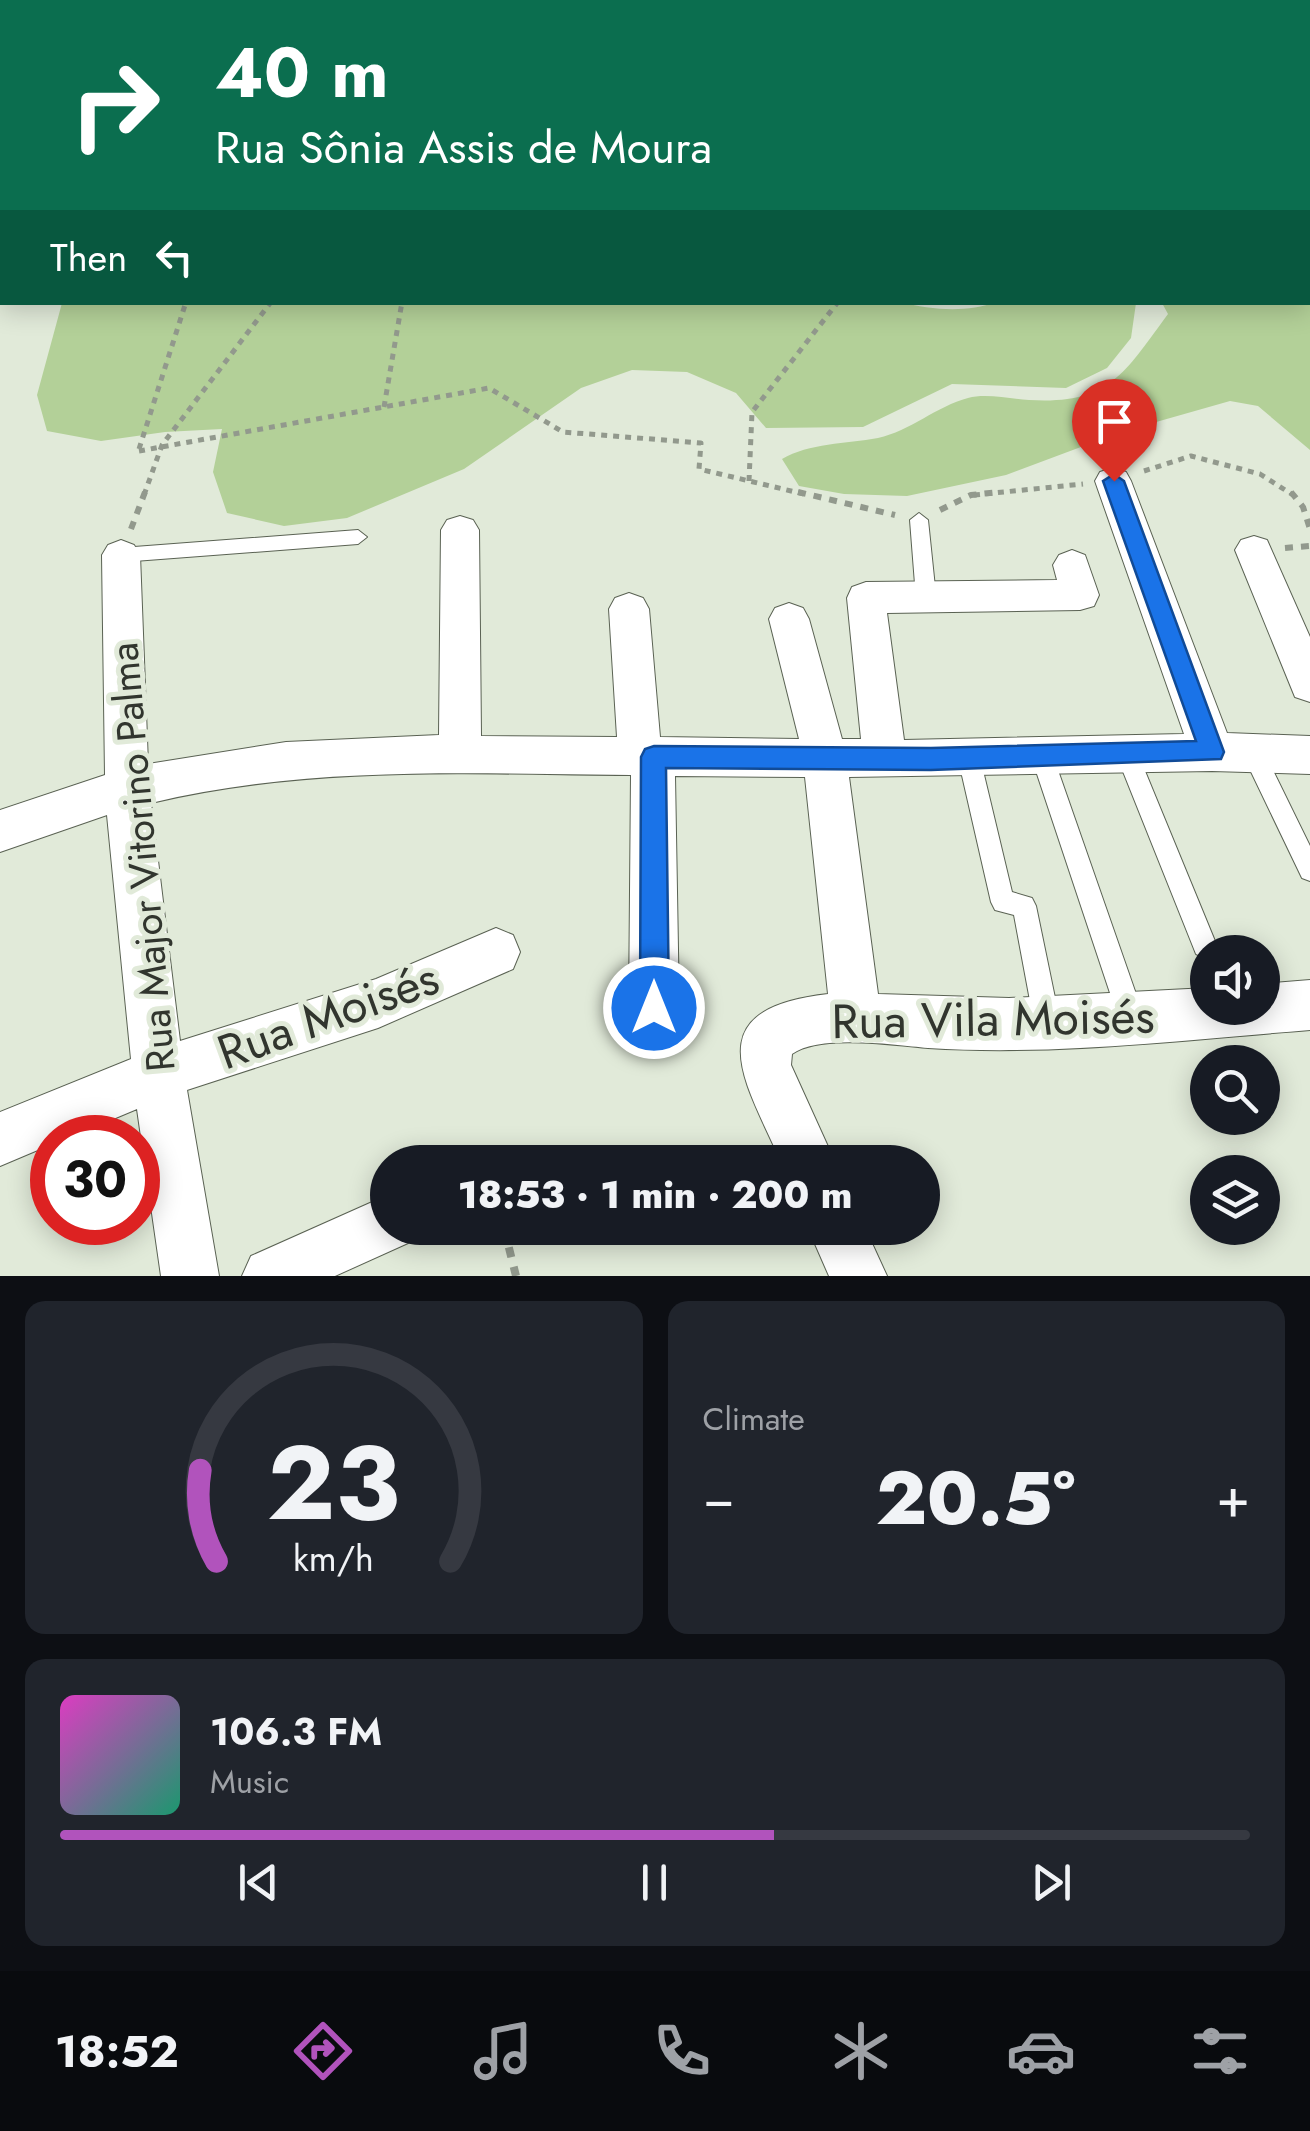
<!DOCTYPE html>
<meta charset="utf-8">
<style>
body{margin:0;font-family:Jost,sans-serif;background:#20242c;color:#f1f3f6;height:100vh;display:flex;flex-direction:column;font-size:38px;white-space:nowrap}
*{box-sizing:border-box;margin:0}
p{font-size:32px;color:#9ea1a6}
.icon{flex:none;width:55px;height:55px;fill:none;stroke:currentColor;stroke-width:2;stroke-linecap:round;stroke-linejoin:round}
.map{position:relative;height:1276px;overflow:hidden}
.side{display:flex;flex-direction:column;gap:25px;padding:25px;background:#0d0f14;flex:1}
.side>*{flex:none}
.banner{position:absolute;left:0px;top:0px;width:1310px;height:305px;box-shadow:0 5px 25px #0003;background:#0b6e4f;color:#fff;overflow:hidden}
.fabs{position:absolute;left:1190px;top:935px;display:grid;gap:20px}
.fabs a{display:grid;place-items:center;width:90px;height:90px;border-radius:50%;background:#171b24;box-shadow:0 5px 25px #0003;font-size:50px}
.speed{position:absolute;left:30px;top:1115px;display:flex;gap:20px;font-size:50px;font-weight:700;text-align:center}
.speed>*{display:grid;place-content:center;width:130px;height:130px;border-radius:50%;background:#171b24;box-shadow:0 5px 25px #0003;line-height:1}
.speed .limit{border:15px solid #d22;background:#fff;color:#111}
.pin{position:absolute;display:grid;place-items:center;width:85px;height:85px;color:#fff;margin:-102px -42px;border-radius:50% 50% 50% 0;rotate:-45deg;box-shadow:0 0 10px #0007}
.pin .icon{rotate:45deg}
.me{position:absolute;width:110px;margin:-55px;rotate:0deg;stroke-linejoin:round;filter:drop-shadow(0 0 8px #0008)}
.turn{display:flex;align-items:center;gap:35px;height:210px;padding:0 50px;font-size:45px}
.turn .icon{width:130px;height:130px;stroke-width:2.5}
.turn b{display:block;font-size:70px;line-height:85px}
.then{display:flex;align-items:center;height:95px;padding:0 50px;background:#0003;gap:20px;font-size:38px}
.big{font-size:75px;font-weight:800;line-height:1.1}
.side .tile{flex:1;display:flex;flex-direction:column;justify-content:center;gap:15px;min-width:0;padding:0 35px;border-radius:20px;background:#20242c}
.side .dial{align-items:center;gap:0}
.dial svg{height:260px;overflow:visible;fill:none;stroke:#363941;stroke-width:7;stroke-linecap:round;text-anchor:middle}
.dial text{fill:#f1f3f6;stroke:none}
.song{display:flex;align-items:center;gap:30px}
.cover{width:120px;height:120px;border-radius:15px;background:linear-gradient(135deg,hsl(310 70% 55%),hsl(160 70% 35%))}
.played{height:10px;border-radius:5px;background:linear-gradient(90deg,#b153bc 60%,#363941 60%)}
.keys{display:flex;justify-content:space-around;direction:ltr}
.heat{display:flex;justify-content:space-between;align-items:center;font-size:55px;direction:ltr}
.side .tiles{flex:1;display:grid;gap:25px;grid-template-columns:1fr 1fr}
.tile:last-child{grid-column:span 2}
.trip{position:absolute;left:370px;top:1145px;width:570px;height:100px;border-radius:50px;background:#171b24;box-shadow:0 5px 25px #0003;font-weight:800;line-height:100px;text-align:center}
.tabs{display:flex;height:160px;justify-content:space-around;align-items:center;background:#090b0e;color:#9ea1a6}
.tabs .icon{width:70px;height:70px}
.tabs .active{color:#b153bc}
.tabs b{font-size:45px;color:#f1f3f6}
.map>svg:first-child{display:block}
.green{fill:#b3d098}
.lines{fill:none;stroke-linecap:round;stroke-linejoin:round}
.service-casing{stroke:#5a6253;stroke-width:2}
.minor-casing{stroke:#5a6253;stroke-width:2}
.path-far2{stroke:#92998d;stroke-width:5;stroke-dasharray:6 6;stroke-linecap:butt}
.path-far1{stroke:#92998d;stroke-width:6;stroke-dasharray:8 8;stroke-linecap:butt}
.path{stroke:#92998d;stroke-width:8;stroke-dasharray:10 10;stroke-linecap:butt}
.service{fill:#fff;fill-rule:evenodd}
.minor{fill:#fff;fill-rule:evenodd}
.route{fill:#1a73e8;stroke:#114b97;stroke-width:2.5}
.labels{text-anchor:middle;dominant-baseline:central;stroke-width:10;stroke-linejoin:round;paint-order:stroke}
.street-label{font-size:40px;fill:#31352e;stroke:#e1ead9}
.near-street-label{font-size:48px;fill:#31352e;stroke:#e1ead9}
</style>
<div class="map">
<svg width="1310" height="1276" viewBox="0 0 1310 1276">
<rect width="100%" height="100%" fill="#e1ead9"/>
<!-- green -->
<path class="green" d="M921 0H1310V450L1258 406 1230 401 1121 432 1006 475 907 496 844 494 799 486 782 459C809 443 846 444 878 438 910 431 937 406 968 398 986 393 1011 399 1029 400 1110 405 1125 372 1168 314L1162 303 1308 302V2Z
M901 302C931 310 967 313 996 302L1136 303 1131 338 1107 368 1066 388 952 384 863 427 766 428 736 393 687 372 632 370 581 388 464 469 347 518 284 526 227 513 213 472 222 429 165 432 101 441 47 431 37 395 62 303Z"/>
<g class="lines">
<defs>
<path id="service" d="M919 513 928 520 936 597 933 602H919L916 597 910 520Z
M358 530 367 537 358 544 121 562 112 555 121 548Z
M1253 743 1261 746 1310 846V881L1302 878 1242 753 1245 746Z
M1127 744 1135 747 1138 754 1217 946 1214 952H1208L1205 958 1196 954 1116 754 1119 747Z
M1042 746 1050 749 1053 756 1143 1014 1139 1023 1130 1027 1121 1023 1117 1014 1031 756 1034 749Z
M969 748 977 751 980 758 1012 892 1032 898 1036 906 1060 1022 1056 1031 1047 1035 1038 1031 1034 1022 1014 915 995 910 991 902 958 758 961 751Z"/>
<path id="minor" d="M38 0H61L62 2H39Z
M2 97V115L0 116V98Z
M1113 468 1126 472 1131 481 1227 733 1310 736V774L1212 771 849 777 878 994 1009 998 1208 988V1008H1262V984L1310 980V1030C1184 1040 1054 1056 928 1048 894 1045 820 1034 792 1054L791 1065 835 1162H781C745 1080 694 1009 828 994L805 777 675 776 679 1007 672 1025 654 1032 636 1025 629 1007 631 775C470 774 309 765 151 803L180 1041 376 979 496 928 513 935 520 952 513 969 378 1028 187 1090 219 1276H161L137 1109 68 1138H52V1144L0 1166V1112L131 1059 107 815 0 852V810L105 775 102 555 108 545 121 540 134 545 140 555 148 764 286 742 439 735 441 530 447 520 460 516 473 520 479 530 481 736 617 737 609 609 615 598 629 593 643 598 649 609 660 737 799 739 769 619 775 608 789 603 803 608 809 619 842 739H861L847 598 852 587 866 582 1057 580 1053 565 1059 555 1072 550 1085 555 1099 595 1094 606 1080 610 887 613 904 740 1184 734 1095 481 1100 472Z
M1254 536 1267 540 1310 637V702L1295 697 1235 550 1241 540Z
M388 1195V1228H414L408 1243 335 1276H242L251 1256Z
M808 1228H865L887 1276H829Z"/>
</defs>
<!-- service casing -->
<use href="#service" class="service-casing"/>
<!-- minor casing -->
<use href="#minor" class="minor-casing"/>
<!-- path-far2 -->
<path class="path-far2" d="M384 407 402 302
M139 449 186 302
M139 451 489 388 563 432 701 443 699 469 808 495
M1144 471 1191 456 1260 474 1293 495
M749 481 752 412 838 302
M144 495 162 445 271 302
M974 495 1083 484"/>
<!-- path-far1 -->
<path class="path-far1" d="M798 492 895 515
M1291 492 1303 507 1310 529
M940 510 971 495 1000 492
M131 529 145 492
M1285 548 1310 546"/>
<!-- path -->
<path class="path" d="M504 1228 516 1276"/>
<!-- service -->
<use href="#service" class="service"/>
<!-- minor -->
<use href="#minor" class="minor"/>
</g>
<!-- route -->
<path class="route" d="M1114 474 1124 481 1224 752 1221 759 931 770 666 768 669 1008 665 1018 654 1022 644 1018 640 1008 641 757 645 749 654 746 931 748 1196 741 1103 481Z"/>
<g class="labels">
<!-- street labels -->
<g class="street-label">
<text transform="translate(142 857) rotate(-95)">Rua Major Vitorino Palma</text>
</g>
<!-- near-street labels -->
<g class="near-street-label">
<text transform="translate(328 1015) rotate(-20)">Rua Moisés</text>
<text transform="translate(993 1019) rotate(-1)">Rua Vila Moisés</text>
</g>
</g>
</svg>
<div class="fabs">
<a><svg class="icon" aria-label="sound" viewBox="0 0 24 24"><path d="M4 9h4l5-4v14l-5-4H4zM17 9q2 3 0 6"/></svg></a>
<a><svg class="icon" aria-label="search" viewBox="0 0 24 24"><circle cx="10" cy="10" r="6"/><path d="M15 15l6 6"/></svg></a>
<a><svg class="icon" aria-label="layers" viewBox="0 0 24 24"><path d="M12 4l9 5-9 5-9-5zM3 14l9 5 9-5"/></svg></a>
</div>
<div class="speed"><div class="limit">30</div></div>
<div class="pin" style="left:1114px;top:481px;background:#d93025"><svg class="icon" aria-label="arrive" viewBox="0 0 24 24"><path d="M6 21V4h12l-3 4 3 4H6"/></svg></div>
<svg class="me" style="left:654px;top:1008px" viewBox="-20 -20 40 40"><circle r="17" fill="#1a73e8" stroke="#fff" stroke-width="3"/><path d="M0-11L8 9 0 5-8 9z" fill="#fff"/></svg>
<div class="trip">18:53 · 1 min · 200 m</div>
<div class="banner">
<div class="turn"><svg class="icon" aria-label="right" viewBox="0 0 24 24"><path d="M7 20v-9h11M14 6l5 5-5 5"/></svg><div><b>40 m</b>Rua Sônia Assis de Moura</div></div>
<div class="then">Then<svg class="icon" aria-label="left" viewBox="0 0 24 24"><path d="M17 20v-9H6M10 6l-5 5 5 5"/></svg></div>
</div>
</div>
<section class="side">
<div class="tiles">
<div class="tile dial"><svg viewBox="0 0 100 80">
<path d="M14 69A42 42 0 1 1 86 69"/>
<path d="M14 69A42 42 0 0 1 9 41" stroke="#b153bc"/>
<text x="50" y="56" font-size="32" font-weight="700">23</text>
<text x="50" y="72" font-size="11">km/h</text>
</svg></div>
<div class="tile"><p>Climate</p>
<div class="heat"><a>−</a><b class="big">20.5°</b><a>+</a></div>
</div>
<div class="tile">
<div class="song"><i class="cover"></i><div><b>106.3 FM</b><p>Music</p></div></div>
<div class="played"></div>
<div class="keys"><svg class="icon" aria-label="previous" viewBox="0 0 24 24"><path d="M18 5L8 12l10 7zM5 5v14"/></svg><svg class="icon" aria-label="pause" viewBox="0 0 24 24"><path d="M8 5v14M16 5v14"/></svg><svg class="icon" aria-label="next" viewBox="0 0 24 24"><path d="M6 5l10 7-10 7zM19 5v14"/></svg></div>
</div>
</div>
</section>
<nav class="tabs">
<b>18:52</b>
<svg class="icon active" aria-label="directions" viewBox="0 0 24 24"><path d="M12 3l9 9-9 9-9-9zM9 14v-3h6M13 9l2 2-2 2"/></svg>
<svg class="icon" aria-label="music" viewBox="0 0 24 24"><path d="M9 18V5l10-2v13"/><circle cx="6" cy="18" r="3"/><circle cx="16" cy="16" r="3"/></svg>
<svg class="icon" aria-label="phone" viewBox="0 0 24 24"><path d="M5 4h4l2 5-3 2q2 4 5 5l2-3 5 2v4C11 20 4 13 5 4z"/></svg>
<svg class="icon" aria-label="climate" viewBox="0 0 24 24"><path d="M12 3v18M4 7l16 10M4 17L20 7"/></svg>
<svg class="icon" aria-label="car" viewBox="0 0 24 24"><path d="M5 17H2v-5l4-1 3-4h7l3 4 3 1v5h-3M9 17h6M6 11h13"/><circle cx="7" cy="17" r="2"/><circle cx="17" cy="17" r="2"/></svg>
<svg class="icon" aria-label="filters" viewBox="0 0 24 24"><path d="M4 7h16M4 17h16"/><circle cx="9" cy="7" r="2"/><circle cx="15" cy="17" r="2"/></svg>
</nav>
